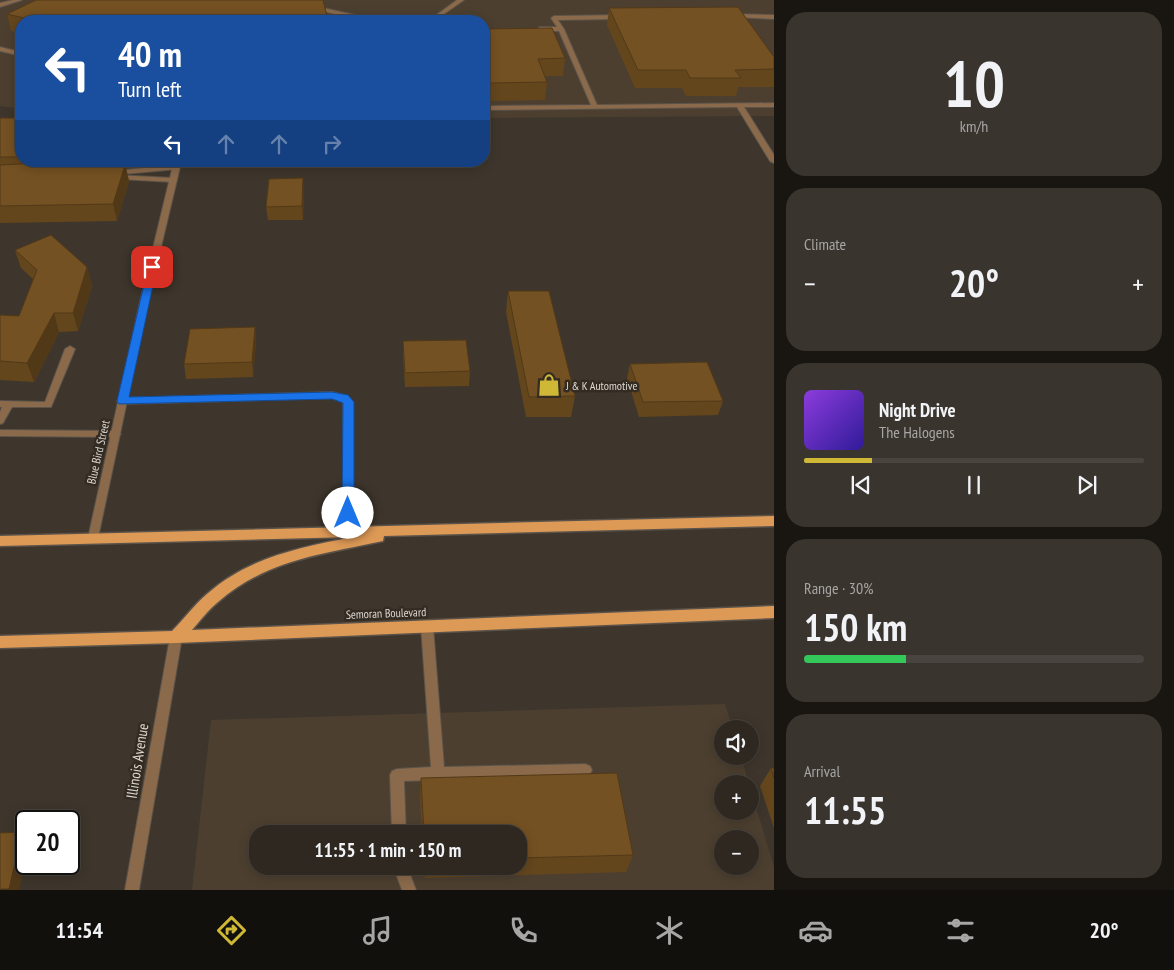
<!DOCTYPE html>
<meta charset="utf-8">
<style>
body{margin:0;font-family:"PT Sans Narrow",sans-serif;background:#3a342e;color:#f1f3f6;height:100vh;display:flex;flex-direction:column;font-size:19px;white-space:nowrap}
*{box-sizing:border-box;margin:0}
p{font-size:16px;color:#a7a6a5}
.icon{flex:none;width:28px;height:28px;fill:none;stroke:currentColor;stroke-width:2;stroke-linecap:round;stroke-linejoin:round}
.map{position:relative;flex:1;overflow:hidden}
.sheet{display:flex;flex-direction:column;gap:12px;padding:12px;background:#191612;width:400px}
.sheet>*{flex:none}
.banner{position:absolute;left:15px;top:15px;width:475px;height:152px;border-radius:20px;box-shadow:0 2px 12px #0003,0 0 0 1px #49443f;background:#1a4fa0;color:#fff;overflow:hidden}
.tools{position:absolute;left:714px;top:720px;display:grid;gap:10px}
.tools a{display:grid;place-items:center;width:45px;height:45px;border-radius:50%;background:#2e2821;box-shadow:0 2px 12px #0003,0 0 0 1px #49443f;font-size:25px}
.speed{position:absolute;left:15px;top:810px;display:flex;gap:10px;font-size:25px;font-weight:700;text-align:center}
.speed>*{display:grid;place-content:center;width:65px;height:65px;border-radius:50%;background:#2e2821;box-shadow:0 2px 12px #0003,0 0 0 1px #49443f;line-height:1}
.speed .limit{border:2px solid #111;border-radius:8px;background:#fff;color:#111}
.pin{position:absolute;display:grid;place-items:center;width:42px;height:42px;color:#fff;margin:-21px;border-radius:10px;box-shadow:0 2px 8px #0006}
.me{position:absolute;width:55px;margin:-28px;rotate:0deg;stroke-linejoin:round;filter:drop-shadow(0 0 4px #0008)}
.turn{display:flex;align-items:center;gap:18px;height:105px;padding:0 20px;font-size:22px}
.turn .icon{width:65px;height:65px;stroke-width:2.5}
.turn b{display:block;font-size:35px;line-height:42px}
.lanes{display:flex;align-items:center;height:48px;padding:0 20px;background:#0003;justify-content:center;gap:25px;direction:ltr}
.lanes .off{opacity:.35}
.big{font-size:38px;font-weight:700;line-height:1.1}
.sheet .tile{flex:1;display:flex;flex-direction:column;justify-content:center;gap:8px;min-width:0;padding:0 18px;border-radius:20px;background:#3a342e}
.sheet .dial{align-items:center;gap:0}
.dial b{font-size:65px;line-height:1}
.song{display:flex;align-items:center;gap:15px}
.cover{width:60px;height:60px;border-radius:8px;background:linear-gradient(135deg,hsl(270 70% 55%),hsl(250 70% 35%))}
.played{height:5px;border-radius:2px;background:linear-gradient(90deg,#d0b837 20%,#49443f 20%)}
.keys{display:flex;justify-content:space-around;direction:ltr}
.heat{display:flex;justify-content:space-between;align-items:center;font-size:28px;direction:ltr}
.charge{height:8px;border-radius:4px;background:linear-gradient(90deg,#34c759 30%,#49443f 0)}
.trip{position:absolute;left:249px;top:825px;width:278px;height:50px;border-radius:20px;background:#2e2821;box-shadow:0 2px 12px #0003,0 0 0 1px #49443f;font-weight:700;line-height:50px;text-align:center}
.menu{display:flex;height:80px;justify-content:space-around;align-items:center;background:#12100d;color:#a7a6a5}
.menu .icon{width:35px;height:35px}
.menu .current{color:#d0b837}
.menu b{font-size:22px;color:#f1f3f6}
main{display:flex;flex:1;min-height:0}
.map>svg:first-child{display:block}
.built{fill:#4c3f30;fill-rule:evenodd}
.lines{fill:none;stroke-linecap:round;stroke-linejoin:round}
.service-casing{stroke:#5b534a;stroke-width:2}
.minor-casing{stroke:#5b534a;stroke-width:2}
.primary-casing{stroke:#5b534a;stroke-width:3}
.service{fill:#8b6a4b;fill-rule:evenodd}
.minor{fill:#8b6a4b;fill-rule:evenodd}
.primary{fill:#dd9956;fill-rule:evenodd}
.wall{fill:#64461d}
.shaded-wall{fill:#513918}
.building{fill:#745122;stroke:#513918}
.route{fill:#1a73e8;stroke:#114b97}
.labels{text-anchor:middle;dominant-baseline:central;stroke-width:5;stroke-linejoin:round;paint-order:stroke}
.poi-label{font-size:12px;fill:#ddd8d2;stroke:#342c22;text-anchor:start}
.street-label{font-size:12px;fill:#ddd8d2;stroke:#342c22}
.near-street-label{font-size:15px;fill:#ddd8d2;stroke:#342c22}
</style>
<main>
<div class="map">
<svg width="774" height="890" viewBox="0 0 774 890">
<rect width="100%" height="100%" fill="#3e362c"/>
<!-- built -->
<path class="built" d="M0 0H774V116L484 118V21H21V109L0 106Z
M725 704 733 729H722V756H741L749 784H722V811H750V787L774 867V890H192L211 720ZM258 834H518V866H258ZM722 839H750V866H722Z"/>
<g class="lines">
<defs>
<path id="service" d="M13 0H22L0 7V3Z
M457 0H464L434 21H428Z
M314 6 374 19 377 21H367L312 9 311 8Z
M733 14 774 15V19L731 17V15Z
M554 16 621 15 624 17 621 19 558 20 564 29 597 105 774 103V107H744L774 155V163L770 161 737 107 484 110V106L591 105 559 31H540L537 29 540 27H557L551 18Z
M0 47 21 52V56L0 51Z
M176 165H179V169L113 175 109 173 113 171Z
M116 175 173 178 177 180 173 182 119 179 115 177Z
M70 346 75 349 51 407H12L3 423 0 424V412L2 407H0V401L45 402 65 349Z
M332 392 347 396 353 402V532L352 535H344L343 532V403L341 400 332 398 122 404 117 401 122 398Z
M0 430 116 431 121 434 116 437 0 436Z
M427 621 431 622 433 626 444 767 585 764 590 766 592 770 590 774 585 776 404 781 406 834H392L390 775 392 771 397 769 431 767 421 626 423 622Z
M393 866H407L416 890H402Z"/>
<path id="minor" d="M173 165 180 167 148 302 98 538 97 541H89L88 538 140 302Z
M176 632 180 633 182 637 139 890H125L170 637 172 633Z"/>
<path id="primary" d="M774 516V526L384 536 383 541 378 542C318 555 267 560 218 602 208 610 200 621 192 630L774 606V618L176 643 0 648V636L172 631C184 619 194 605 207 594 249 557 299 548 352 537L0 546V536Z"/>
</defs>
<!-- service casing -->
<use href="#service" class="service-casing"/>
<!-- minor casing -->
<use href="#minor" class="minor-casing"/>
<!-- primary casing -->
<use href="#primary" class="primary-casing"/>
<!-- service -->
<use href="#service" class="service"/>
<!-- minor -->
<use href="#minor" class="minor"/>
<!-- primary -->
<use href="#primary" class="primary"/>
</g>
<!-- wall -->
<path class="wall" d="M609 8 774 57V87H738L736 96H686L682 88H635L607 25Z
M7 14 327 16 357 21H21V33L11 31Z
M484 29 565 58 563 76H545L547 82 545 100 488 101 484 86Z
M0 118H21V161H135L133 167H126L129 181 117 221 0 223Z
M304 191 303 220H268L266 207Z
M15 250 87 267 92 286 78 331 59 332 34 382 0 380V315L19 316 33 279 21 268Z
M508 291 575 396 571 417H526L506 312Z
M255 327 256 341 253 377 186 379 184 364Z
M403 341 470 371 469 386 405 387 403 355Z
M630 364 723 401 718 415 639 417 627 378Z
M771 768H774V828L760 786Z
M421 778 633 855 626 872 425 878 424 866H518V834H422L420 796Z"/>
<!-- shaded-wall -->
<path class="shaded-wall" d="M125 165 129 181 117 221 113 204Z
M303 178 304 191 303 220 302 206Z
M87 267 92 286 78 331 73 313Z
M54 313 59 332 34 382 27 363Z
M255 327 256 341 253 377 252 362Z
M22 832 26 839V858L19 890H9V889Z"/>
<!-- building -->
<path class="building" d="M36 0H323L327 16 357 21H37L7 14Z
M738 7 774 57V69L735 70 741 78H690L686 70H638L609 8Z
M552 28 565 58 538 59 547 82 490 83 484 63V29Z
M0 118H21V157H0Z
M77 161H111L115 164 125 165 113 204 0 206V165Z
M303 178 302 206 266 207 269 179Z
M51 235 87 267 73 313H54L27 363 0 361V315L19 316 37 270 15 250Z
M508 291H549L575 396 529 397Z
M255 327 252 362 184 364 190 329Z
M466 340 470 371 405 373 403 341Z
M707 362 723 401 643 402 630 364Z
M771 768H774V778Z
M617 773 633 855 518 858V834H424L421 778Z
M22 832 9 889H0V833Z"/>
<!-- route -->
<path class="route" d="M152 264 157 267 129 397 332 392 348 395 354 402V513L352 516H344L342 513 343 403 332 399 119 404 117 401 148 267Z"/>
<!-- icons -->
<defs>
<symbol id="shop-bare" viewBox="-9 -9 18 18"><path d="M-5-2.5h2.3a2.7 3.5 0 0 1 5.4 0H5L5.5 6h-11ZM-1.5-2.5h3a1.5 2.3 0 0 0-3 0Z" fill="#d0b837" stroke="#342c22" stroke-width="2.5" paint-order="stroke"/></symbol>
</defs>
<g fill-rule="evenodd">
<use href="#shop-bare" x="533" y="369" width="32" height="32"/>
</g>
<g class="labels">
<!-- poi labels -->
<g class="poi-label">
<text x="566" y="385">J &amp; K Automotive</text>
</g>
<!-- street labels -->
<g class="street-label">
<text transform="translate(98 452) rotate(-77)">Blue Bird Street</text>
<text transform="translate(386 613) rotate(-2)">Semoran Boulevard</text>
</g>
<!-- near-street labels -->
<g class="near-street-label">
<text transform="translate(137 761) rotate(-81)">Illinois Avenue</text>
</g>
</g>
</svg>
<div class="tools">
<a><svg class="icon" aria-label="sound" viewBox="0 0 24 24"><path d="M4 9h4l5-4v14l-5-4H4zM17 9q2 3 0 6"/></svg></a>
<a>+</a>
<a>−</a>
</div>
<div class="speed"><div class="limit">20</div></div>
<div class="pin" style="left:152px;top:267px;background:#d93025"><svg class="icon" aria-label="arrive" viewBox="0 0 24 24"><path d="M6 21V4h12l-3 4 3 4H6"/></svg></div>
<svg class="me" style="left:348px;top:513px" viewBox="-20 -20 40 40"><circle r="19" fill="#fff"/><path d="M0-13L10 11 0 6-10 11z" fill="#1a73e8"/></svg>
<div class="trip">11:55 · 1 min · 150 m</div>
<div class="banner">
<div class="turn"><svg class="icon" aria-label="left" viewBox="0 0 24 24"><path d="M17 20v-9H6M10 6l-5 5 5 5"/></svg><div><b>40 m</b>Turn left</div></div>
<div class="lanes"><svg class="icon" aria-label="left" viewBox="0 0 24 24"><path d="M17 20v-9H6M10 6l-5 5 5 5"/></svg><svg class="icon off" aria-label="ahead" viewBox="0 0 24 24"><path d="M12 20V5M6 11l6-6 6 6"/></svg><svg class="icon off" aria-label="ahead" viewBox="0 0 24 24"><path d="M12 20V5M6 11l6-6 6 6"/></svg><svg class="icon off" aria-label="right" viewBox="0 0 24 24"><path d="M7 20v-9h11M14 6l5 5-5 5"/></svg></div>
</div>
</div>
<section class="sheet">
<div class="tile dial"><b>10</b><p>km/h</p></div>
<div class="tile"><p>Climate</p>
<div class="heat"><a>−</a><b class="big">20°</b><a>+</a></div>
</div>
<div class="tile">
<div class="song"><i class="cover"></i><div><b>Night Drive</b><p>The Halogens</p></div></div>
<div class="played"></div>
<div class="keys"><svg class="icon" aria-label="previous" viewBox="0 0 24 24"><path d="M18 5L8 12l10 7zM5 5v14"/></svg><svg class="icon" aria-label="pause" viewBox="0 0 24 24"><path d="M8 5v14M16 5v14"/></svg><svg class="icon" aria-label="next" viewBox="0 0 24 24"><path d="M6 5l10 7-10 7zM19 5v14"/></svg></div>
</div>
<div class="tile"><p>Range · 30%</p><b class="big">150 km</b><div class="charge"></div></div>
<div class="tile"><p>Arrival</p><b class="big">11:55</b></div>
</section>
</main>
<nav class="menu">
<b>11:54</b>
<svg class="icon current" aria-label="directions" viewBox="0 0 24 24"><path d="M12 3l9 9-9 9-9-9zM9 14v-3h6M13 9l2 2-2 2"/></svg>
<svg class="icon" aria-label="music" viewBox="0 0 24 24"><path d="M9 18V5l10-2v13"/><circle cx="6" cy="18" r="3"/><circle cx="16" cy="16" r="3"/></svg>
<svg class="icon" aria-label="phone" viewBox="0 0 24 24"><path d="M5 4h4l2 5-3 2q2 4 5 5l2-3 5 2v4C11 20 4 13 5 4z"/></svg>
<svg class="icon" aria-label="climate" viewBox="0 0 24 24"><path d="M12 3v18M4 7l16 10M4 17L20 7"/></svg>
<svg class="icon" aria-label="car" viewBox="0 0 24 24"><path d="M5 17H2v-5l4-1 3-4h7l3 4 3 1v5h-3M9 17h6M6 11h13"/><circle cx="7" cy="17" r="2"/><circle cx="17" cy="17" r="2"/></svg>
<svg class="icon" aria-label="filters" viewBox="0 0 24 24"><path d="M4 7h16M4 17h16"/><circle cx="9" cy="7" r="2"/><circle cx="15" cy="17" r="2"/></svg>
<b>20°</b>
</nav>
